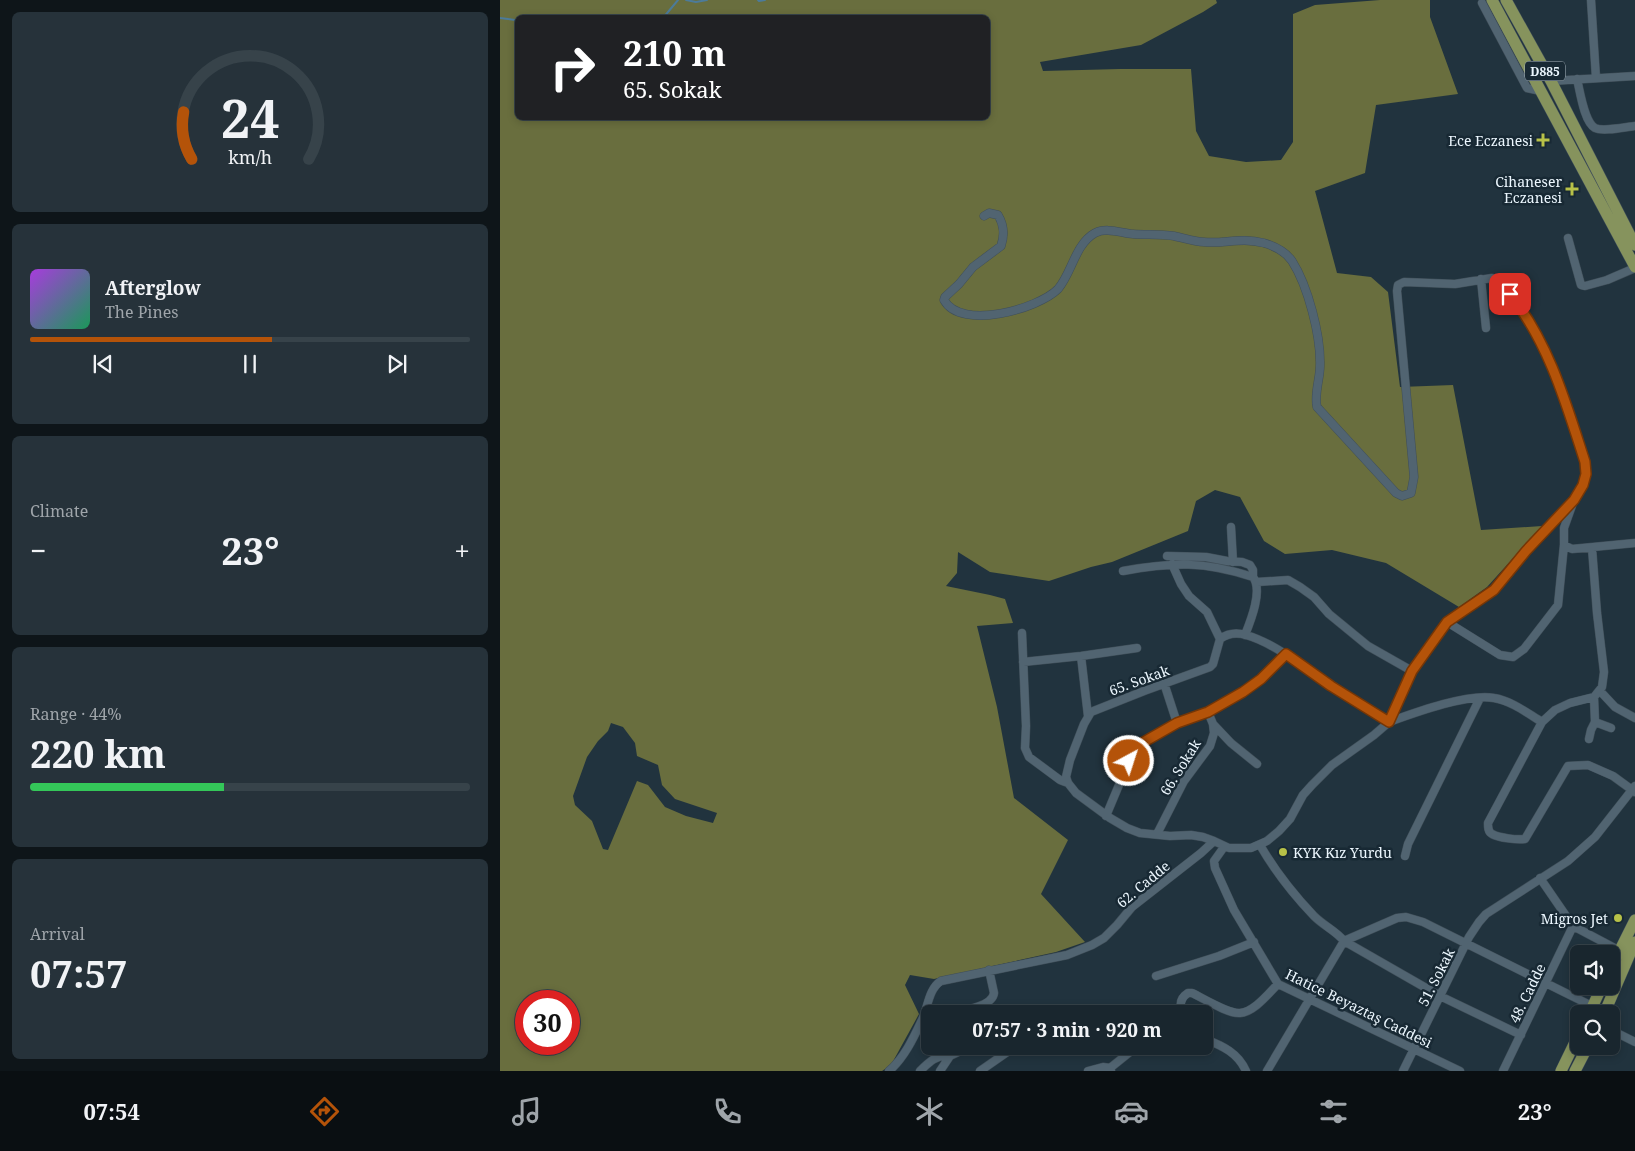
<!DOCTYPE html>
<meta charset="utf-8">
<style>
body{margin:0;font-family:"Noto Serif",serif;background:#26323a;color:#f1f3f6;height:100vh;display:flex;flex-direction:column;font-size:19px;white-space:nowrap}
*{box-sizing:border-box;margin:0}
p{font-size:16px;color:#9fa5aa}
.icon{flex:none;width:28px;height:28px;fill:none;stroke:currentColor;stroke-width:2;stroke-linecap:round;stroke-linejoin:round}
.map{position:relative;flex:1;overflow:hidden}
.panel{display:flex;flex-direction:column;gap:12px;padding:12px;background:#0e1519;width:500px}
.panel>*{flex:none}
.banner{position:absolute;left:15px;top:15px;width:475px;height:105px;border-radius:8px;box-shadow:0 2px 8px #0003,0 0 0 1px #37434a;background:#202124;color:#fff;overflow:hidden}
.buttons{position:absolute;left:1070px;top:945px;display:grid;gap:10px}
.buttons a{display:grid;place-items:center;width:50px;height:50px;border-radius:8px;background:#19262e;box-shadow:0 2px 8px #0003,0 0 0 1px #37434a;font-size:25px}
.speed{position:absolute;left:15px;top:990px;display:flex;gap:10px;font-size:25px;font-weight:700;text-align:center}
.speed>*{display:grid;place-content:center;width:65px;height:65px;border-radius:50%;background:#19262e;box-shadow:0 2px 8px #0003,0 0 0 1px #37434a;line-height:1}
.speed .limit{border:8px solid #d22;background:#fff;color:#111}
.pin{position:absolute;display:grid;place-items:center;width:42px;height:42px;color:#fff;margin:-21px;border-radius:10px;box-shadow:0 2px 8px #0006}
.me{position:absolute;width:55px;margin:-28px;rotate:40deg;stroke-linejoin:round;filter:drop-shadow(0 0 4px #0008)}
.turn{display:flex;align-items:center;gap:18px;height:105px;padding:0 25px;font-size:22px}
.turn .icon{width:65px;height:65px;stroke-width:2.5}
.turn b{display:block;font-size:35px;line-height:42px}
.big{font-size:38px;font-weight:700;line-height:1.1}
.panel .tile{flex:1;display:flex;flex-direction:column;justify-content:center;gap:8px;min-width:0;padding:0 18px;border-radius:8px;background:#26323a}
.panel .dial{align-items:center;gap:0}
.dial svg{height:130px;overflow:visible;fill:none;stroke:#37434a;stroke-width:7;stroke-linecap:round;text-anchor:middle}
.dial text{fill:#f1f3f6;stroke:none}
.song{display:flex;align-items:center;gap:15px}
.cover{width:60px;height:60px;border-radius:8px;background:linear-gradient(135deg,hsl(280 70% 55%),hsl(150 70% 35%))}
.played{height:5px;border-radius:2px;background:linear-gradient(90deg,#b45309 55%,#37434a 55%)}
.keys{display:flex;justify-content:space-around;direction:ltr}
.heat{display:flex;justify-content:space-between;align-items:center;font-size:28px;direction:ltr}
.charge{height:8px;border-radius:4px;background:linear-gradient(90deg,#34c759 44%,#37434a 0)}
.trip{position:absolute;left:421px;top:1005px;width:292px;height:50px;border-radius:8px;background:#19262e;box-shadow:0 2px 8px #0003,0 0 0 1px #37434a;font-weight:700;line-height:50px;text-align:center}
.tab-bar{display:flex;height:80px;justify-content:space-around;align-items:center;background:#0a0f12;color:#9fa5aa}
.tab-bar .icon{width:35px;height:35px}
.tab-bar .selected{color:#b45309}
.tab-bar b{font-size:22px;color:#f1f3f6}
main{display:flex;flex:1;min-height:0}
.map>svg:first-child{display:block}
.forest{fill:#696e3e;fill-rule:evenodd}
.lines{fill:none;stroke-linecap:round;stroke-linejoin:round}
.stream{stroke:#4c7b9a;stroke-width:2}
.minor-casing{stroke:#404f59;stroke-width:9}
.primary-casing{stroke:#404f59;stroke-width:12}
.minor{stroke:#516471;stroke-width:8}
.primary{stroke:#86935d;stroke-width:11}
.route-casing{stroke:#753606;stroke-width:12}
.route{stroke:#b45309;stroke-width:9}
.poi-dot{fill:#b7c148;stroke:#182934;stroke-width:2}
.labels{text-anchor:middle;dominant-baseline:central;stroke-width:5;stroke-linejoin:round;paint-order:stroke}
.shield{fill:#182934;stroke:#acb9c1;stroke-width:1}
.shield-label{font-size:12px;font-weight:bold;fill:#ecf7fe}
.poi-label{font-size:14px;fill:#ecf7fe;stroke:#182934;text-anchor:end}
.street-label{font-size:14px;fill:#ecf7fe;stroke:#182934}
</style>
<main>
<section class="panel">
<div class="tile dial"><svg viewBox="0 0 100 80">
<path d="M14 69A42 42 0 1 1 86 69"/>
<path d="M14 69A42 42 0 0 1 9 40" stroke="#b45309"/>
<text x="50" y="56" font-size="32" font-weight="700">24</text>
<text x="50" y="72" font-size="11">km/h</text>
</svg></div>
<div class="tile">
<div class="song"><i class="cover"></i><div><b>Afterglow</b><p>The Pines</p></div></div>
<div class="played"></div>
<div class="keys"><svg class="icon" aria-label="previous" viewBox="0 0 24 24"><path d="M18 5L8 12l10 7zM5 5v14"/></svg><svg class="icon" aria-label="pause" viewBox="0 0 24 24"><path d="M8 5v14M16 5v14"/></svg><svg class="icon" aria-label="next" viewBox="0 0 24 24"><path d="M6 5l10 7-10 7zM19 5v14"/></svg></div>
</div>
<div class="tile"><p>Climate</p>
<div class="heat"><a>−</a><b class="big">23°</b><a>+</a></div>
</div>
<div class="tile"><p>Range · 44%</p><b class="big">220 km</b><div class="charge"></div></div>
<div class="tile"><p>Arrival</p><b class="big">07:57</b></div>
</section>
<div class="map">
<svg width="1135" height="1071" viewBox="0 0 1135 1071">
<rect width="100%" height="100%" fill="#21333e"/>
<!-- forest -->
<path class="forest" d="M0 0H716L717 3 703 12 641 45 540 62 543 71 620 69H691L696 131 709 156 746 162 781 160 793 142V14L815 5 880 0H930V17L958 94 876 105 865 173 815 191 837 273 871 277 888 292 900 387 953 385 981 530 1042 526 987 587 959 607 886 563 832 550 785 554 764 541 740 497 715 490 696 501 688 531 612 562 591 567 549 581 490 572 458 552 457 573 446 586 490 595 505 599 513 623 477 626 497 707 514 798 568 840 541 894 585 942 556 952 434 979 410 975 405 985 419 1014 391 1065 382 1071H0ZM18 18H488V118H18ZM111 723 123 727 135 743 137 756 158 765 162 785 175 799 217 813 213 823 186 816 165 807 148 785 137 781 108 850 103 849 92 821 75 805 73 796 87 757 98 741 108 731ZM26 1001H69V1044H26Z"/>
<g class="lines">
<!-- stream -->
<path class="stream" d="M186 0 196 2 207 0
M258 0 259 1 265 0
M0 18 15 20 18 24
M163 18 178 0"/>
<defs>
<path id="minor" d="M1091 0 1096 78
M982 3 1027 88 1041 91
M1077 79C1080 91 1084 122 1095 128 1103 132 1125 127 1135 126
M1051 81 1135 76
M484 216 489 213 498 215C504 225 505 234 501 246L473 267 459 284 445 297 444 300C461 331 538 309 558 289 572 273 575 244 595 233 607 227 621 233 633 234 646 235 660 234 674 236 684 238 694 242 704 242 725 244 740 237 764 243 774 246 786 252 792 261 808 286 821 336 820 366 820 379 814 394 817 407L896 493 902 496 911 493 914 477 897 291 898 285 904 282 955 284 992 278 1000 281 1015 301 1036 335 1057 377 1085 462 1086 475 1083 485 1074 500 1064 528V545L1058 605 1024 649 1013 657 1000 655 947 622
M1068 238 1081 285 1085 286 1107 280 1135 268
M981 279 986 328
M731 527 733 562
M1064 545 1072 549 1135 543
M1092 548 1097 613 1104 672 1102 687 1094 697 1070 703 1055 710 1042 722 988 823C988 827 988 832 992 834 999 838 1017 840 1025 839L1068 766 1088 765 1113 776 1135 792
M667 556 706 557 727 561 742 562 750 565 753 570V577
M672 564 681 584 689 596 707 612 720 639
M623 571C673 562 704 561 753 577 763 590 751 620 745 635
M757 582 788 580 800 587 814 597 829 614 868 646 912 671
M522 633 526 726 525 748 529 757 560 780 568 783
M581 656 588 716
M523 662 581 656 637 648
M664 683 677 723
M1100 691 1115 707 1135 718
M889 722C914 713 968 693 994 698 1012 701 1027 713 1042 722
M1095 722 1111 728
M713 724 731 743 757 764
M1089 739 1091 730 1095 722 1094 697
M606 816 629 761 642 743 677 723 708 712 743 692 761 679 786 654
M657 834 684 781 710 746 714 733 713 724 708 712
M714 841 703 837 691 835 670 836 640 833 627 828 610 818 576 793 568 783 566 777 570 760 584 724 591 712 644 691 710 667 713 664 720 639C728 633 736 632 746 635 775 643 807 670 833 686 851 699 870 710 889 722
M760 845C775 871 794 895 814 916 824 926 836 931 844 941L940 996 1021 1035
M724 847 714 861 715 868 734 910 778 984 960 1071
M905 856 908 844 980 698
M1040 878 1073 926 1124 953
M656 976 719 956 754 942
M441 1014C455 1011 492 1009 494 993L489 970
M522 1014 533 1009 540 1014
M683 1014C679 1005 680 998 688 993H692C703 998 728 1014 740 1013 754 1012 768 994 778 984
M1111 1030 1135 1042
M705 1039C723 1046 738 1053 746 1071
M389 1071C404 1058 413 1039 421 1022 428 1009 428 989 441 981L567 955 592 945 604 938 617 925 632 907 701 853 714 841 729 848H751L767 841 779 831 790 819 803 795 812 785 832 765 874 735 889 722 912 671 947 622 983 598 1000 583 1026 551 1071 503
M420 1071C429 1062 437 1054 450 1056
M440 1071 450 1056 471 1046
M480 1071 516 1046
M588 1071 603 1067 610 1068
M611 1071 610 1068 630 1052
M767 1071 844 941 897 918 906 917 923 922 1092 1006
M903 1071 969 937 979 922 986 914 1068 861 1095 837 1135 786
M1003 1071 1073 926"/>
<path id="primary" d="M992 0 1135 267
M1006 0 1051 81 1135 245
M1111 968 1135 920
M1089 1014 1102 986
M1104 1014 1135 942
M1061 1071 1079 1034
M1075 1071 1088 1046"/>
</defs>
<!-- minor casing -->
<use href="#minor" class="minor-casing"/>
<!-- primary casing -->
<use href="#primary" class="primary-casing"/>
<!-- minor -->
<use href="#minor" class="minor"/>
<!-- primary -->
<use href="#primary" class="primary"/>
</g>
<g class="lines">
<defs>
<path id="route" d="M629 761 642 743 677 723 708 712 743 692 761 679 786 654 831 686 889 722 912 671 947 622 994 590 1026 551 1074 500 1083 485 1086 474 1085 462C1066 403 1049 343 1010 294"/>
</defs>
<!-- route casing -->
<use href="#route" class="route-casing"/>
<!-- route -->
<use href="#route" class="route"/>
</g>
<!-- markers -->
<g class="poi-dot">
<path d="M1040.5 132.5h5v5h5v5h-5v5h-5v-5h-5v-5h5z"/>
<path d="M1069.5 181.5h5v5h5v5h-5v5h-5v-5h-5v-5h5z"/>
<circle cx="783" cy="852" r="5"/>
<circle cx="1118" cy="918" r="5"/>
</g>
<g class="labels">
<!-- shield labels -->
<rect class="shield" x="1025" y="61.5" width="40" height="19" rx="4"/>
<g class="shield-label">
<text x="1045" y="71">D885</text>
</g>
<!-- poi labels -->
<g class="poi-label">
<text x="1033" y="140">Ece Eczanesi</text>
<text x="1062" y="181">Cihaneser<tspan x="1062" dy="16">Eczanesi</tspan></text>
<text x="793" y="852" text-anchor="start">KYK Kız Yurdu</text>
<text x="1108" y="918">Migros Jet</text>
</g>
<!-- street labels -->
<g class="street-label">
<text transform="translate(639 680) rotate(-20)">65. Sokak</text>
<text transform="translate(680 767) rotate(-58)">66. Sokak</text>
<text transform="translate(643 884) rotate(-40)">62. Cadde</text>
<text transform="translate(936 977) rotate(-63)">51. Sokak</text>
<text transform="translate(1027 993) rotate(-64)">48. Cadde</text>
<text transform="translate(859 1008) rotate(26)">Hatice Beyaztaş Caddesi</text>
</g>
</g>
</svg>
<div class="buttons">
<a><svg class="icon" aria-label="sound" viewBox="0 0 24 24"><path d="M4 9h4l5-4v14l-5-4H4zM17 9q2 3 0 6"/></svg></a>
<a><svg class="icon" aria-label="search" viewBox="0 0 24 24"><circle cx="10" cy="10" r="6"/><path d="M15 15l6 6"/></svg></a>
</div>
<div class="speed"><div class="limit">30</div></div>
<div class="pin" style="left:1010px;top:294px;background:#d93025"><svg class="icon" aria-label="arrive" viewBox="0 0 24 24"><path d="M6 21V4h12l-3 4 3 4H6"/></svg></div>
<svg class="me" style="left:629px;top:761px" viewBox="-20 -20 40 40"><circle r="17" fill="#b45309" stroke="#fff" stroke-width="3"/><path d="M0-11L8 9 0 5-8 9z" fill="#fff"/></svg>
<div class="trip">07:57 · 3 min · 920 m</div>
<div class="banner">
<div class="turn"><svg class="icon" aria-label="right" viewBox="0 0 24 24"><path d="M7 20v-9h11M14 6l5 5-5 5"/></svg><div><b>210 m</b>65. Sokak</div></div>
</div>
</div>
</main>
<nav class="tab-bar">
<b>07:54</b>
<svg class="icon selected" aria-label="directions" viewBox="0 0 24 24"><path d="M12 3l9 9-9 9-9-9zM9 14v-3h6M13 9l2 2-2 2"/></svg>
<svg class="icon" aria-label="music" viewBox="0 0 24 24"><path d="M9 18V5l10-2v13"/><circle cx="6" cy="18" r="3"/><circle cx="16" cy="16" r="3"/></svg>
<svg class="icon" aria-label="phone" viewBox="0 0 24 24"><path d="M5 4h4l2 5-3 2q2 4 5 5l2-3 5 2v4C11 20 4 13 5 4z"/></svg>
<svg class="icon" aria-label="climate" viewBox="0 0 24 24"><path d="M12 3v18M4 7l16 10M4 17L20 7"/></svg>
<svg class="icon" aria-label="car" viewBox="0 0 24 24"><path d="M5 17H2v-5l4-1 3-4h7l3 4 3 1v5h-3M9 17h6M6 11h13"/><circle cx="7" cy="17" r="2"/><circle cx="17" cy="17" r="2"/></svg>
<svg class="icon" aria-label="filters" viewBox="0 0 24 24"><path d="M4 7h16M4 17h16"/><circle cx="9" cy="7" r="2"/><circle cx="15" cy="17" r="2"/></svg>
<b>23°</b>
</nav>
